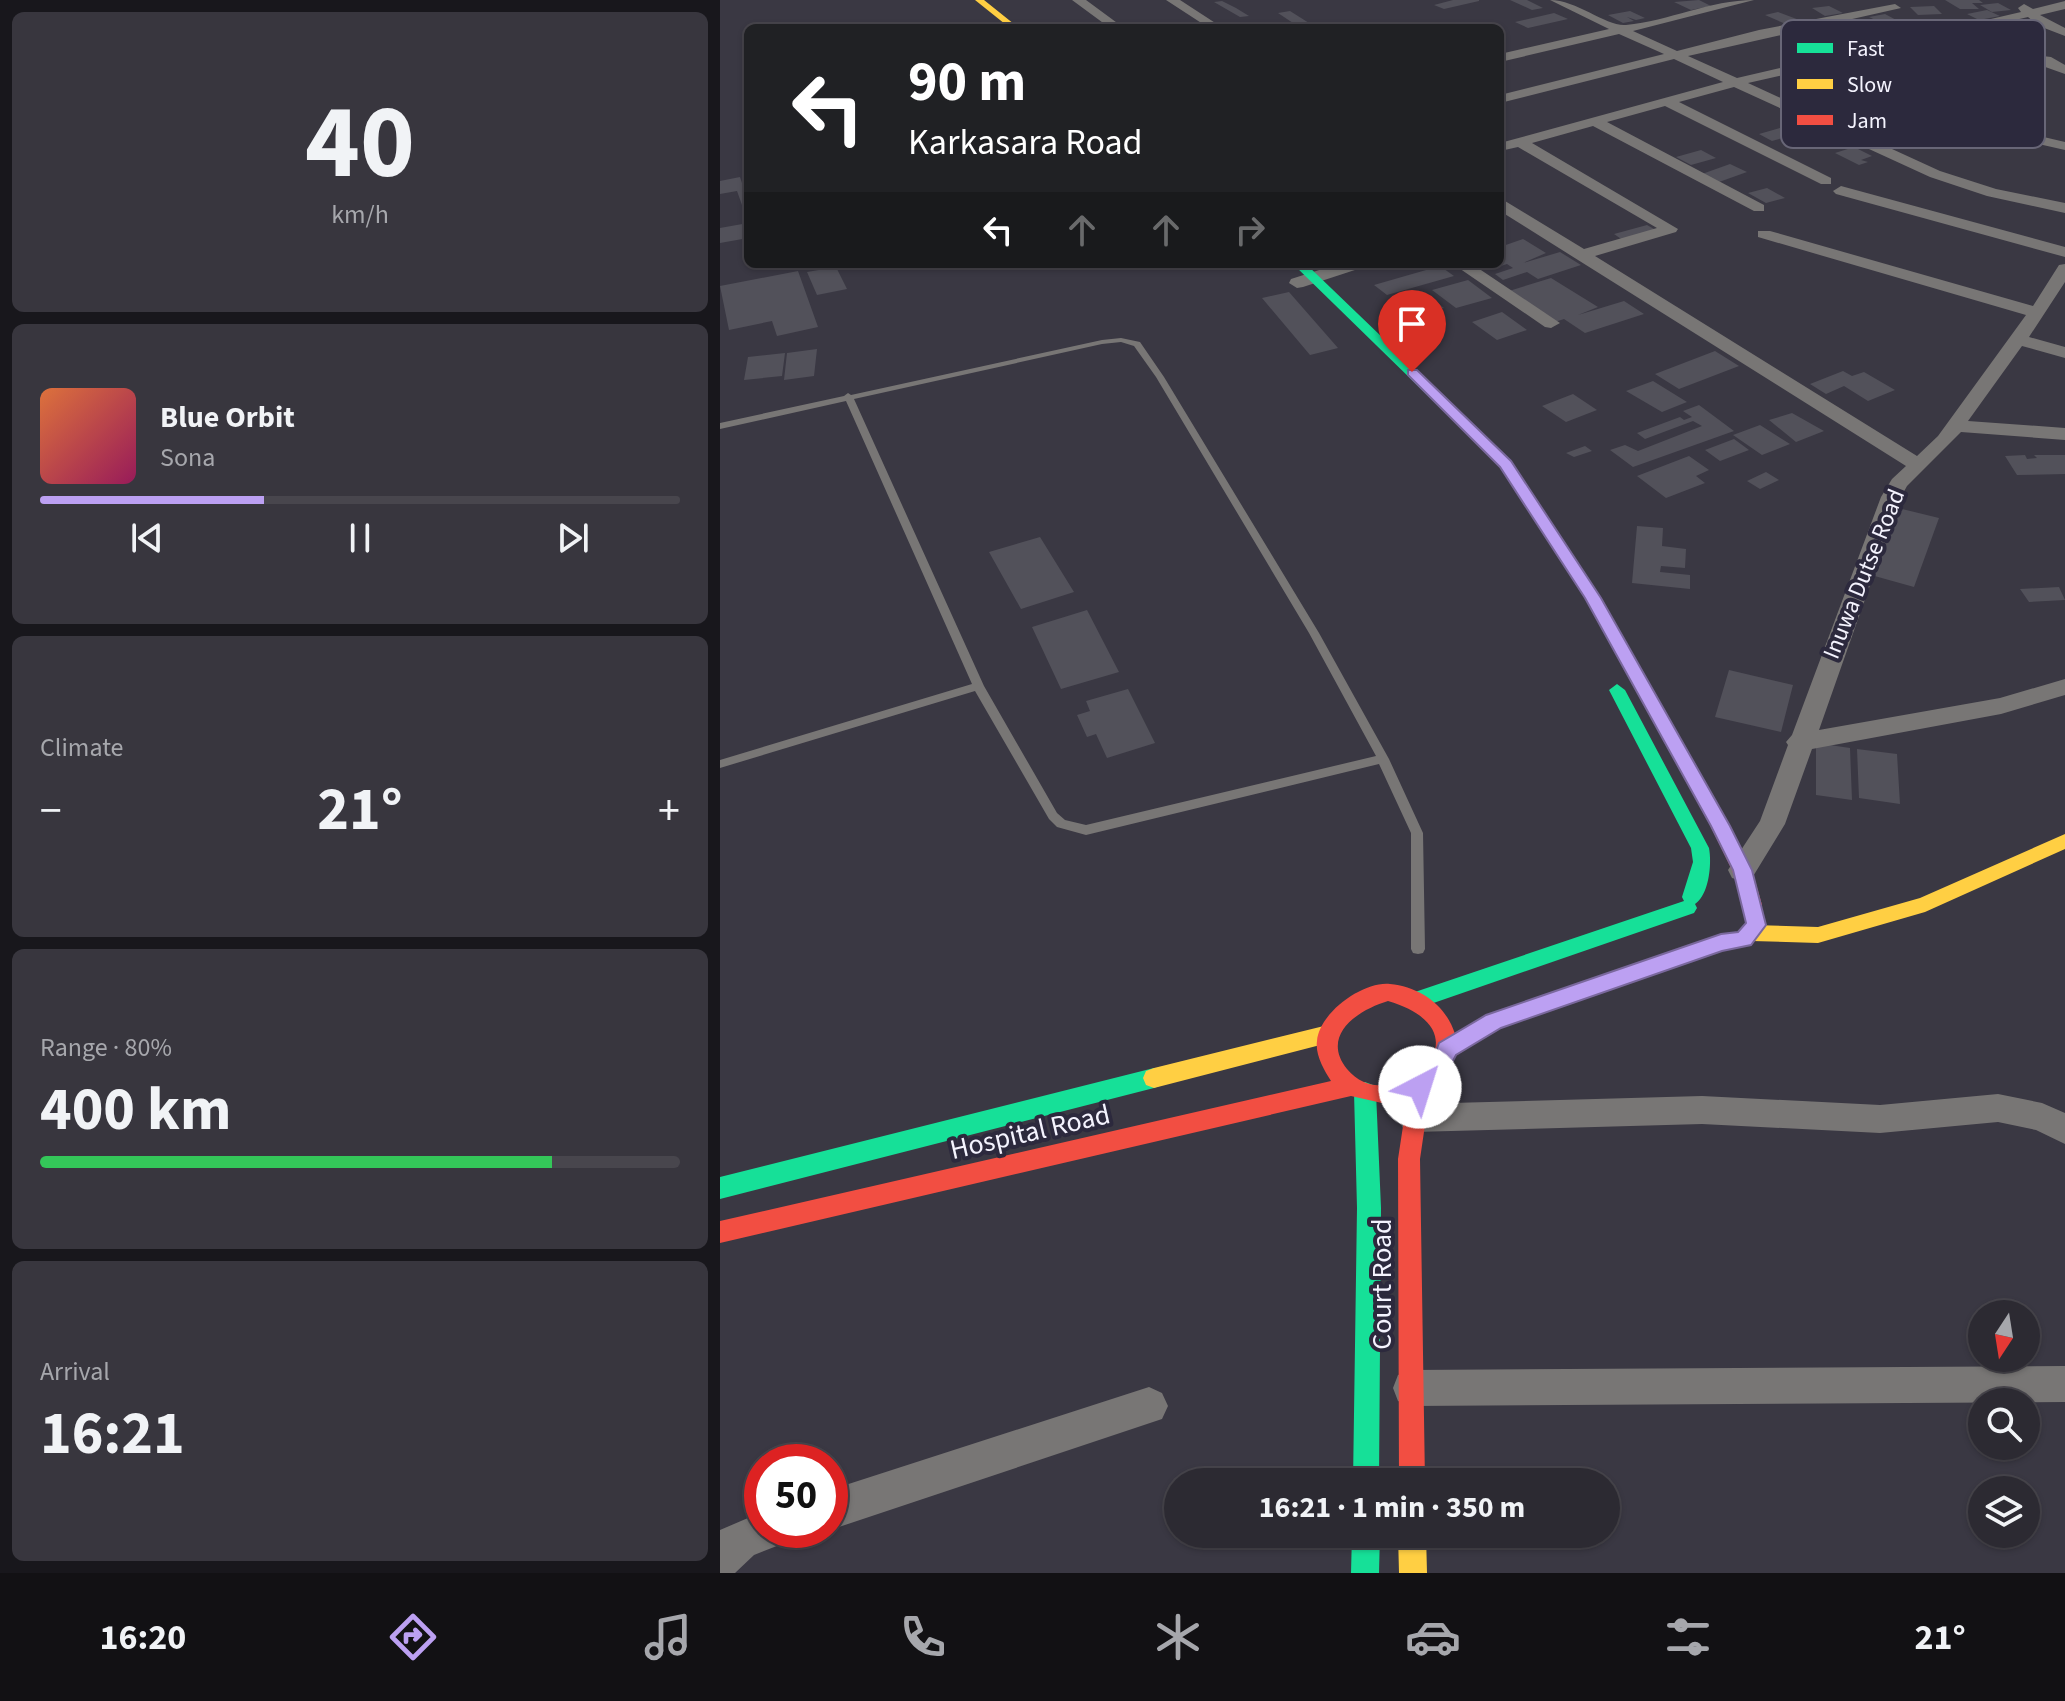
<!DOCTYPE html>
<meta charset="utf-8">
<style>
body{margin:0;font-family:"Source Sans 3",sans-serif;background:#38363e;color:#f1f3f6;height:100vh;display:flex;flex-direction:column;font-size:30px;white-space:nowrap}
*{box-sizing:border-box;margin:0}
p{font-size:26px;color:#a6a7ac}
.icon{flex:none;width:44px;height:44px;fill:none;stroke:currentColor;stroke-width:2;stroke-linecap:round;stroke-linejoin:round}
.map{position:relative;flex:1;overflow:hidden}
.details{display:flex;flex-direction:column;gap:12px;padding:12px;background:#18171c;width:720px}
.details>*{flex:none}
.banner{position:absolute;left:24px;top:24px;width:760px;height:244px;border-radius:12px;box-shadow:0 2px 6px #0004,0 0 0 2px #48464d;background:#202124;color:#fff;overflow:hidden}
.needle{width:52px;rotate:192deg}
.tools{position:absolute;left:1248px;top:1300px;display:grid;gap:16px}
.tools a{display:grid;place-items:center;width:72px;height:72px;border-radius:50%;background:#2c2a32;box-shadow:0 2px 6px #0004,0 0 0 2px #48464d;font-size:40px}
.speed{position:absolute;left:24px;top:1444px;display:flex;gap:16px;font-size:40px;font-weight:700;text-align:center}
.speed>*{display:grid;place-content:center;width:104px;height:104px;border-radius:50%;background:#2c2a32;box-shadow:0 2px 6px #0004,0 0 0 2px #48464d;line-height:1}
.speed .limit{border:12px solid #d22;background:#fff;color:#111}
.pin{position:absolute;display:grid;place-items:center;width:68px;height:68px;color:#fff;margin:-82px -34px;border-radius:50% 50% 50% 0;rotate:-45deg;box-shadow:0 0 8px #0007}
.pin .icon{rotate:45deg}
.me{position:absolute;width:88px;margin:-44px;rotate:40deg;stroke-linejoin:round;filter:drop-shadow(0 0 6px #0008)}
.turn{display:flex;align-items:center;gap:28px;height:168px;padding:0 32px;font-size:36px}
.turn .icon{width:104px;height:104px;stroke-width:2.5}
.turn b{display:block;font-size:56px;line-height:68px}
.lanes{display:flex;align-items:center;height:76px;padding:0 32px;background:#0003;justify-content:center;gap:40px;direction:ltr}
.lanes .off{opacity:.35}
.big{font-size:60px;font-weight:700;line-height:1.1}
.details .tile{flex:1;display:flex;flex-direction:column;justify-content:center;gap:12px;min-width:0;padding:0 28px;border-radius:12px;background:#38363e}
.details .dial{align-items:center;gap:0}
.dial b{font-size:104px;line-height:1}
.song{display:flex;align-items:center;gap:24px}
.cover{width:96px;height:96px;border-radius:12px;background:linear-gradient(135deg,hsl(20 70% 55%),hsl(330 70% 35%))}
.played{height:8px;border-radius:4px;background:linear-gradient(90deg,#bca0f2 35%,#48464d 35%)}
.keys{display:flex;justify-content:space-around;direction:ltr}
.heat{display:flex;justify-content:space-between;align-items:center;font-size:44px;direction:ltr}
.charge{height:12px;border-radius:6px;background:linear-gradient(90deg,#34c759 80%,#48464d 0)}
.trip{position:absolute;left:444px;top:1468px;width:456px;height:80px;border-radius:40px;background:#2c2a32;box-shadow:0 2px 6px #0004,0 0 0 2px #48464d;font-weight:700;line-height:80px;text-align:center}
.menu{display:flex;height:128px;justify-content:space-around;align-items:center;background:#121114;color:#a6a7ac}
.menu .icon{width:56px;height:56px}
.menu .active{color:#bca0f2}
.menu b{font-size:36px;color:#f1f3f6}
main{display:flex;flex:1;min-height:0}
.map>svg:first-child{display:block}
.building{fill:#52515a}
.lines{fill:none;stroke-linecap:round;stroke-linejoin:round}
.lane{fill:#787675;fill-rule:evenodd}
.street{fill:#787675;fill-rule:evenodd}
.fast{fill:#16e098;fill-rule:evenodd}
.slow{fill:#ffcf43;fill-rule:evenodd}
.jam{fill:#f24e42;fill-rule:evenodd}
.route{fill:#bca0f2;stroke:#7a689d;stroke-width:2}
.labels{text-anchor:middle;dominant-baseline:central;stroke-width:8;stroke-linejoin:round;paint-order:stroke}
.street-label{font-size:24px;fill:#f4f3fe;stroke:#2c293d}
.near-street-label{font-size:28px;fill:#f4f3fe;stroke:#2c293d}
.key{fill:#2c293d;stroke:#686677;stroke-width:2}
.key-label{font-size:22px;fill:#f4f3fe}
</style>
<main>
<section class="details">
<div class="tile dial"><b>40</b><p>km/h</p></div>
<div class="tile">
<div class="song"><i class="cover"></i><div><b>Blue Orbit</b><p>Sona</p></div></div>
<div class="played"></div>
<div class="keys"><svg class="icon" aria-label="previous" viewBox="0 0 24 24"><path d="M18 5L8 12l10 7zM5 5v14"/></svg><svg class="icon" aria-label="pause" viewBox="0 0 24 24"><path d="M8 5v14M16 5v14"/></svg><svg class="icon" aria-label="next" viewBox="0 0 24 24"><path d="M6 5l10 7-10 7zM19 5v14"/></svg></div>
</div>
<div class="tile"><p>Climate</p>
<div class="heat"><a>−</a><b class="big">21°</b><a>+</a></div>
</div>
<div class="tile"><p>Range · 80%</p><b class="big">400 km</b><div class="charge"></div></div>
<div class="tile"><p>Arrival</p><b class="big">16:21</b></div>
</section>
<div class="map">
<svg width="1345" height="1573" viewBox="0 0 1345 1573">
<rect width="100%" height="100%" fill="#3a3843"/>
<!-- building -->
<path class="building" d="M733 0H759V1L724 9 714 5Z
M790 0H807L823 8 812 10Z
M979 0 991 6 971 10 954 2Z
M1225 0H1259L1263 3H1252L1259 9H1240Z
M502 1 516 8 529 16 520 17 494 2Z
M1278 3 1291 10 1272 12 1260 5Z
M1109 6 1123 13 1105 16 1092 8Z
M1214 6 1222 14 1198 15 1190 7Z
M1267 10 1280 16 1259 20 1247 14Z
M570 11 589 23 576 25 558 13Z
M910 11 925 18 916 20 907 17 914 21 903 23 888 15Z
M1058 12 1082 21 1068 25 1045 15Z
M834 13 848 19 808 28 795 22Z
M1165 14 1180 22 1164 24 1149 17Z
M1060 128 1073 135 1052 141 1039 134Z
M1134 147 1152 156 1141 160 1148 162 1139 165 1115 153Z
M981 150 996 158 971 165 956 157Z
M1010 164 1027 172 999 182 982 174Z
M20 177 22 183 28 182V222L17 191 0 194V181Z
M1047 188 1065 198 1046 203 1028 193Z
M28 223V238L0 243V228Z
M927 225 941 233 907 243 894 234Z
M803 239 826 253 803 263 840 252 861 265 818 279 807 272 783 280 775 274 793 268 787 264 769 270 759 264H780V247Z
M720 266 734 276 667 295 654 285Z
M116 267 127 289 97 295 87 272Z
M78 271 98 327 57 336 52 321 9 330 0 286Z
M831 278 878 307 858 315 904 301 924 314 865 333 844 319 835 322 789 291Z
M748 280 772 298 736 308 712 290Z
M702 291 724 308 695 316 674 299Z
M569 292 618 348 590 355 542 298Z
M782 312 807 330 777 340 752 322Z
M97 349 94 376 64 380 67 353Z
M995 351 1019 366 959 389 935 374Z
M65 353 62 376 24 380 28 357Z
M1123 371 1132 376 1144 372 1175 390 1148 401 1124 386 1106 394 1090 384Z
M933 381 967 402 942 412 906 391Z
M853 394 877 410 846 422 822 406Z
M979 405 1014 431 913 467 890 450 905 445 918 451 982 426 973 421 925 439 917 433 960 417 964 420 972 417 963 411Z
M1072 413 1104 431 1076 442 1049 420Z
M1040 425 1070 444 1042 455 1013 435Z
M1014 439 1029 450 1000 461 985 450Z
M865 446 872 451 854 457 846 453Z
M1305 455 1307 459 1317 458 1314 455H1345V474L1297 475 1285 456Z
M969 456 989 470 976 476 985 483 946 498 917 476Z
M1046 472 1059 480 1040 489 1027 481Z
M1178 508 1219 518 1194 587 1151 575Z
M917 526 943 528 942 546 966 549 965 568 941 566 940 572 970 575V589L912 583Z
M320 537 354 592 301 609 269 552Z
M1339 587 1345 600 1309 602 1300 589Z
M367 610 399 672 341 689 312 627Z
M1009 670 1073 685 1061 732 995 717Z
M408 689 435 743 387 758 376 734 367 737 357 715 370 711 366 701Z
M1096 743 1130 748 1132 800 1096 795Z
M1137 749 1177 754 1180 804 1139 798Z"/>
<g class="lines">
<!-- lane -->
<path class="lane" d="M401 338 420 342 444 377 599 633 669 759 703 833 705 949 703 953 698 954 693 953 691 949V833L659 764 366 835 337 827 329 819 255 691 0 768V760L252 684 126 401 0 429V423L124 396 128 393 131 395 382 340ZM401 342 414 346 436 377 589 633 656 756 366 825 345 820 337 813 264 686 134 399 382 344Z"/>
<!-- street -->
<path class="street" d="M352 0H366L404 28H390Z
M446 0H460L503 28H489Z
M830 0C857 0 887 27 906 25 949 21 990 0 1034 0L913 31 957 51 1039 30 1175 4 1181 8 968 56 1017 78 1301 12 1298 8 1304 4 1313 9 1345 1V9L1320 15 1345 28V36L1319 26 1308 17 1100 66 1183 104 1176 87 1181 81 1314 55 1331 57 1345 65V74L1314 63 1190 88 1198 108 1345 142V150L1176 111 1086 70 1028 83 1220 171 1276 189 1345 203V213L1267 196 1210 177 1014 87 959 102 1111 178V184H1101L945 106 887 122 1044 205V211H1034L873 126 812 143 958 229 956 232 875 256 1197 456 1218 436 1306 315 1038 237V231H1050L1313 306 1339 265 1345 264V282L1309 337 1345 347V358L1302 346 1248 421 1345 428V440L1241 432 1187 486 1181 497 1099 730 1280 698 1345 679V695L1281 714 1092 749 1065 824 1032 878 1022 881 1012 878 1008 870 1040 821 1068 745 1066 742 1072 735 1161 497 1172 479 1186 466 780 211V199L785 201 864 249 937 228 798 147 780 151V143L1003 82 954 59 780 103V95L944 54 899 34 780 62V54L889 29Z
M1121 186 1345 247V257L1116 194 1113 191Z
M618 264H643L641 268 583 287 577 288 569 283 571 279Z
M733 264H752L840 323 831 328 825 327Z
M1278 1094 1322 1103 1345 1113V1144L1316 1130 1278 1122 1160 1133 982 1124 694 1132 683 1128 678 1118 683 1108 694 1104 982 1096 1160 1105Z
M1345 1366V1402L691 1406 678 1401 673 1388 678 1375 691 1370Z
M429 1387 442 1393 448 1406 442 1419 110 1530V1490Z
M42 1512V1530H68L62 1544 34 1555 15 1573H0V1530Z"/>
<!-- fast -->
<path class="fast" d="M573 264H586L791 461 881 598 1001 811 998 816H986L865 598 781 467Z
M897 684 905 690 989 848C992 864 989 895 975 904L977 908 974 913 699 1008 692 1005 689 999 692 993 964 901 962 897 973 862 971 848 889 690Z
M434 1068 442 1071 445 1078 442 1085 434 1088 0 1199V1177Z
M645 1082 653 1085 656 1092 661 1208 659 1482H633L637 1208 634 1092 637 1085Z
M632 1534H660L659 1573H631Z"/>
<!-- slow -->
<path class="slow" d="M255 0H264L299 28H290Z
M1345 834V849L1205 912 1098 943 1032 941 1025 939 1022 933 1025 927 1032 925 1098 927 1200 898Z
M608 1025 615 1028 619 1034 615 1040 608 1043 434 1088 426 1085 423 1078 426 1071 434 1068Z
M678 1534H706L707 1573H679Z"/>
<!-- jam -->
<path class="jam" d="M992 804 998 806 1032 870 1042 905 1039 910 1032 913 1025 910 1012 870 983 811 986 806Z
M1001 934 1008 936 1011 942 1008 948 780 1027 734 1057 728 1073 710 1091 700 1159 705 1482H679L678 1159 687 1100 662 1103 631 1096 0 1243V1221L611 1081C604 1070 595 1055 597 1041 599 1013 643 981 670 984 700 987 726 1005 735 1034L766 1015ZM668 1001C778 1034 670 1122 627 1069 600 1035 638 1010 668 1001Z"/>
</g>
<!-- route -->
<path class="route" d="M688 370H697L791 461 881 598 1010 826 1032 870 1046 925 1031 945 1002 951 781 1028 736 1055 721 1084 700 1096 692 1093 689 1087 713 1059 719 1043 766 1015 1001 934 1018 932 1026 923 1013 870 991 826 865 598 780 467 688 375Z"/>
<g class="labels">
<!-- street labels -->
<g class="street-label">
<text transform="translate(1144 574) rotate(-68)">Inuwa Dutse Road</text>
</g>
<!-- near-street labels -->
<g class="near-street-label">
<text transform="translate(310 1132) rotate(-13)">Hospital Road</text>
<text transform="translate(662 1284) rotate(-90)">Court Road</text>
</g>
</g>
<!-- legend -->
<rect x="1061" y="20" width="264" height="128" rx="12" class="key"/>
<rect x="1077" y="43" width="36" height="10" fill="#16e098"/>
<rect x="1077" y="79" width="36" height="10" fill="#ffcf43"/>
<rect x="1077" y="115" width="36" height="10" fill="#f24e42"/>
<g class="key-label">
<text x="1127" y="56">Fast</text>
<text x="1127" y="92">Slow</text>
<text x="1127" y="128">Jam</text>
</g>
</svg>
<div class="tools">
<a><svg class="needle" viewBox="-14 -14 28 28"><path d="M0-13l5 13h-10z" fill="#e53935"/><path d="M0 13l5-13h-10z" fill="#a6a7ac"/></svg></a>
<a><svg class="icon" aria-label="search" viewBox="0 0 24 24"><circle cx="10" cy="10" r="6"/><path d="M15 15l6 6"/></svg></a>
<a><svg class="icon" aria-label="layers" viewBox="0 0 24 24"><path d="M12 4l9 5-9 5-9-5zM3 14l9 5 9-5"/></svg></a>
</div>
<div class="speed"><div class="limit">50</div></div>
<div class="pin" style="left:692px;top:372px;background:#d93025"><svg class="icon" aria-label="arrive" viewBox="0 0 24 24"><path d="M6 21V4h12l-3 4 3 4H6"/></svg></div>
<svg class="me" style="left:700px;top:1087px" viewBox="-20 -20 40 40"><circle r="19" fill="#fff"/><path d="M0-13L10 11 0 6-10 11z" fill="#bca0f2"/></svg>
<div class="trip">16:21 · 1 min · 350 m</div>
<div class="banner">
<div class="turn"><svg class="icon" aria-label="left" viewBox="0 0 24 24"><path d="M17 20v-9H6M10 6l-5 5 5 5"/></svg><div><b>90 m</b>Karkasara Road</div></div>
<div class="lanes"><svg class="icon" aria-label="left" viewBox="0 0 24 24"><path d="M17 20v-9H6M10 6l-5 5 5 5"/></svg><svg class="icon off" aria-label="ahead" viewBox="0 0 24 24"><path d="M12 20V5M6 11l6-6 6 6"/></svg><svg class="icon off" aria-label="ahead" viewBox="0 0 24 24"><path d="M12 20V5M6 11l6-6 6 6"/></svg><svg class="icon off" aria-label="right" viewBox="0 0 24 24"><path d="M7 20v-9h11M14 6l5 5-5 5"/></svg></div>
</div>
</div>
</main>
<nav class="menu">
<b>16:20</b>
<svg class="icon active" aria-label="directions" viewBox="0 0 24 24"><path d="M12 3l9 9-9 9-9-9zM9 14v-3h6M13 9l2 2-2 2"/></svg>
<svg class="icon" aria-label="music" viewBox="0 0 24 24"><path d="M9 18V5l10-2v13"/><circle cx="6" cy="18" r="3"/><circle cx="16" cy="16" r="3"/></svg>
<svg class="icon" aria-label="phone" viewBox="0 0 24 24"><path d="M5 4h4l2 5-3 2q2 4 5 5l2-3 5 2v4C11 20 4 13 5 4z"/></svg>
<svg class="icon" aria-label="climate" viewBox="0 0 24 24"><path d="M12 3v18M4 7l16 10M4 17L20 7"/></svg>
<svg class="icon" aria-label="car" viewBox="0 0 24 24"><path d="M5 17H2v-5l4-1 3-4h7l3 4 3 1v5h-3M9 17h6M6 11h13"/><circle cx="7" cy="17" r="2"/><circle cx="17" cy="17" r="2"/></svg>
<svg class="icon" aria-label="filters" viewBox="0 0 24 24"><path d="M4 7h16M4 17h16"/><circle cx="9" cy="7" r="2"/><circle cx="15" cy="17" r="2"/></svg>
<b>21°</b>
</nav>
